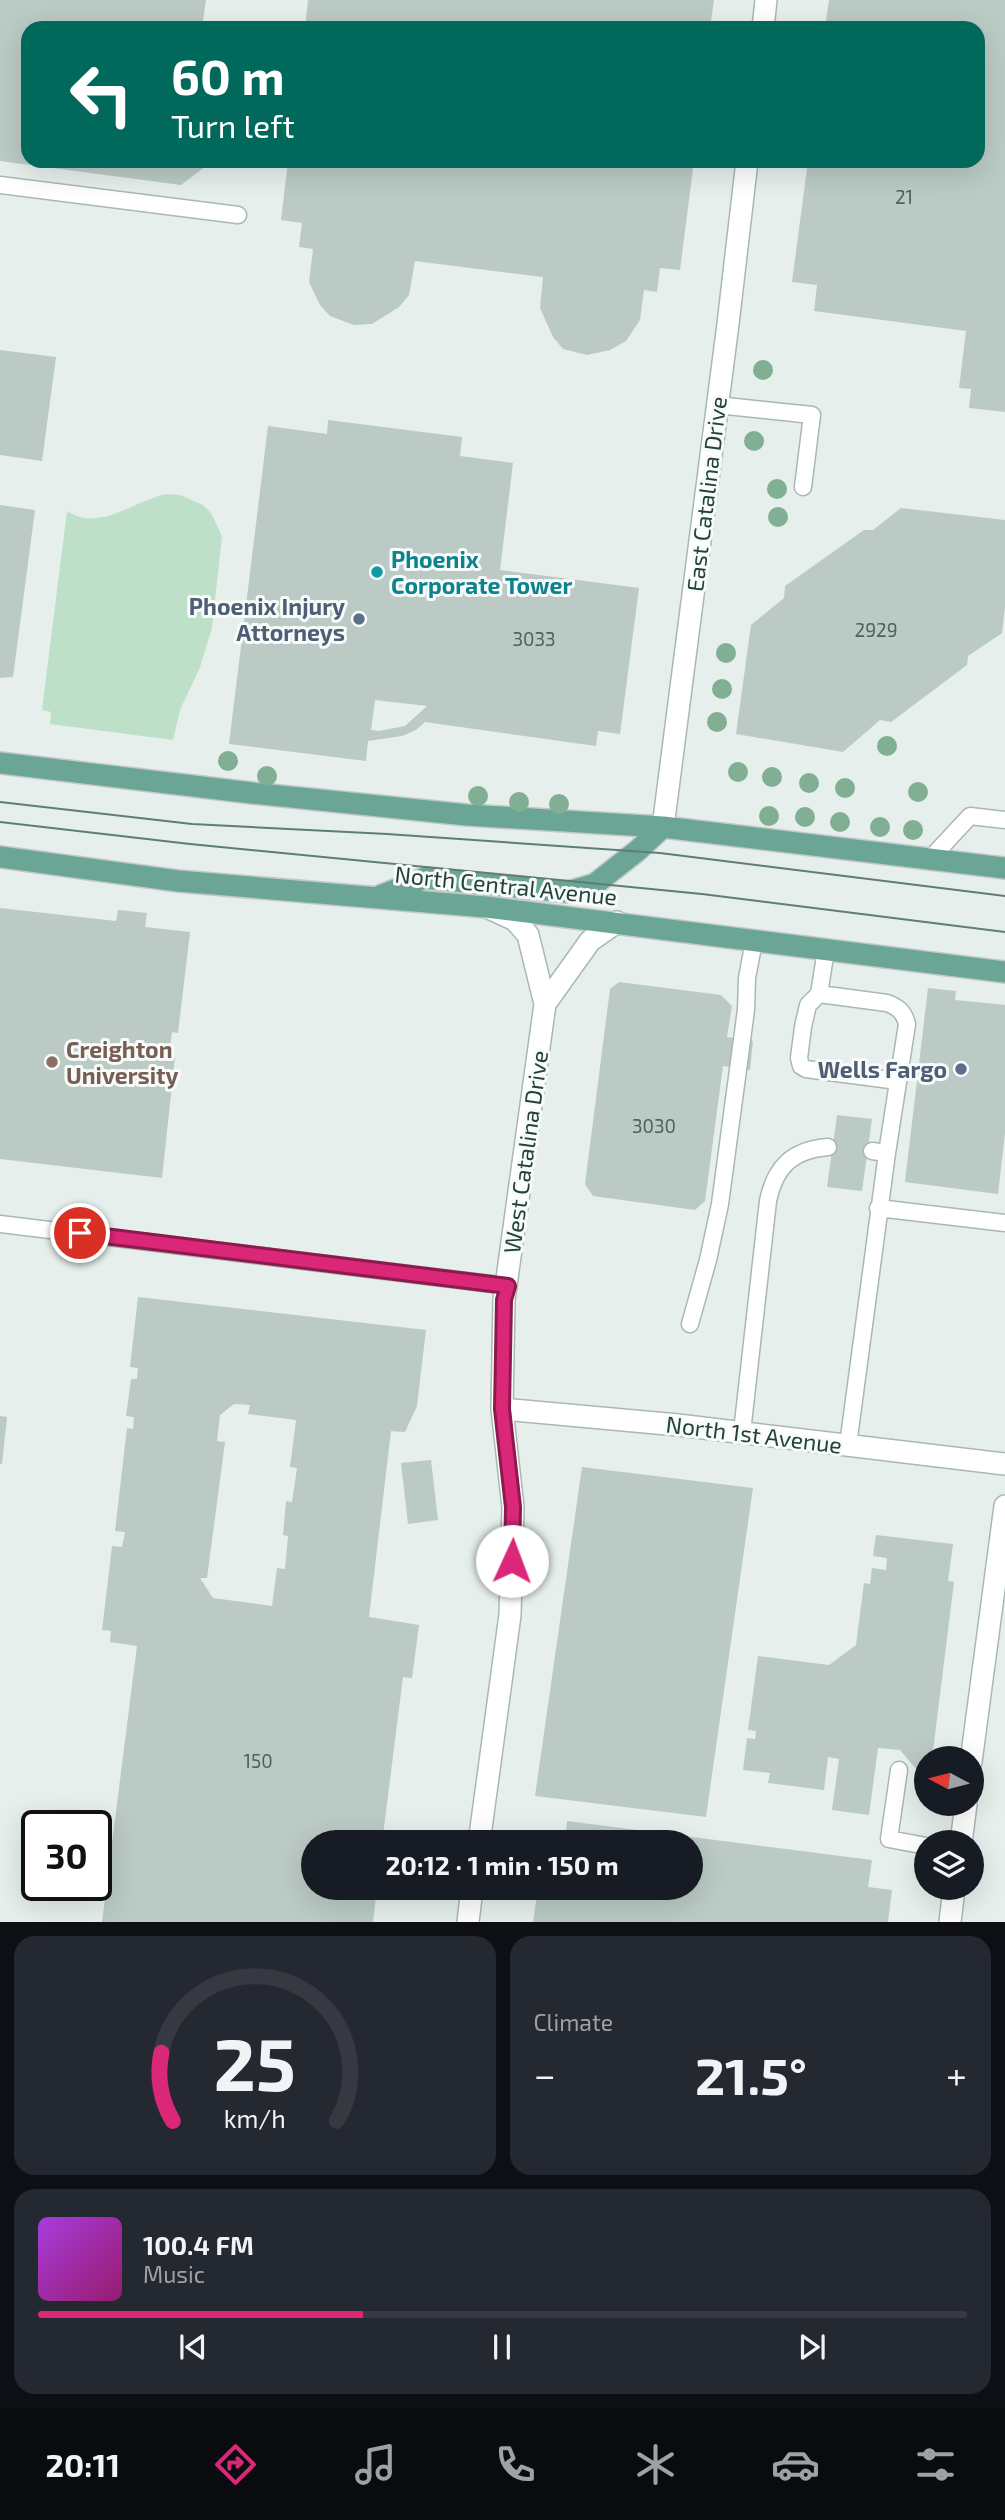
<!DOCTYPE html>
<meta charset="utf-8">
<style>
body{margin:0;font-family:"Exo 2",sans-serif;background:#242831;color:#f1f3f6;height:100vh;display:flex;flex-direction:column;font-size:26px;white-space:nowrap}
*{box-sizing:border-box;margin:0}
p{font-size:23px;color:#9ea1a6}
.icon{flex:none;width:38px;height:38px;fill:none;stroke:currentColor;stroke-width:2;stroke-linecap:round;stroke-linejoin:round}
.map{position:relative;height:1922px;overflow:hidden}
.sheet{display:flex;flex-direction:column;gap:14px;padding:14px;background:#0d0f14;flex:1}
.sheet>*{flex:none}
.guide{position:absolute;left:21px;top:21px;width:964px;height:147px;border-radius:21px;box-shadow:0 7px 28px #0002;background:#00695c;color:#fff;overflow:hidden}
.needle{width:46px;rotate:277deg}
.buttons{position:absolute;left:914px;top:1746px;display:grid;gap:14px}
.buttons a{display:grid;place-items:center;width:70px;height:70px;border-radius:50%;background:#171b24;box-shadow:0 7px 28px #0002;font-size:35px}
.speed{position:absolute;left:21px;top:1810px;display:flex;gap:14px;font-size:35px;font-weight:700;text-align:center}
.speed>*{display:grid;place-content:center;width:91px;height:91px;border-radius:50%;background:#171b24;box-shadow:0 7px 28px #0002;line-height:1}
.speed .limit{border:4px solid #111;border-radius:10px;background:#fff;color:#111}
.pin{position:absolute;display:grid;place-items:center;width:60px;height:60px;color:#fff;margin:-30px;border:4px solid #fff;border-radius:50%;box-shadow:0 2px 7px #0007}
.me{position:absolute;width:77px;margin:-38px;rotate:2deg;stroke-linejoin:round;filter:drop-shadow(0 0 5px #0008)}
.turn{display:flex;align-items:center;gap:24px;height:147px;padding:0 35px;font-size:32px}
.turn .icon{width:91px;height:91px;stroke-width:2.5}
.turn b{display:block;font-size:49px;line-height:60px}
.big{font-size:52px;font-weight:700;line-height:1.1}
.sheet .widget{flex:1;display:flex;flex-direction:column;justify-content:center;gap:10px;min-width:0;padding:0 24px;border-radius:21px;background:#242831}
.sheet .dial{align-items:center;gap:0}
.dial svg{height:182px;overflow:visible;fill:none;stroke:#363941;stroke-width:7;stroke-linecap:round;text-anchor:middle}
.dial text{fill:#f1f3f6;stroke:none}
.song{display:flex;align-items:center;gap:21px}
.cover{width:84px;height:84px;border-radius:10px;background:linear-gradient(135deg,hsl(280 70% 55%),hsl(320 70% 35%))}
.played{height:7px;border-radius:4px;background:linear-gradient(90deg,#db2777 35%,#363941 35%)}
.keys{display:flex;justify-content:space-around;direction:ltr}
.heat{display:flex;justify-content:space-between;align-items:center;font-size:38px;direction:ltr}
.sheet .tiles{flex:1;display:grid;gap:14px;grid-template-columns:1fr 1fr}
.widget:last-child{grid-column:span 2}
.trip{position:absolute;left:301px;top:1830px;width:402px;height:70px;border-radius:35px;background:#171b24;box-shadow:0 7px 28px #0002;font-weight:700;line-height:70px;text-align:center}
.tab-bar{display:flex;height:112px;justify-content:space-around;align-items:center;background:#090b0e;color:#9ea1a6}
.tab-bar .icon{width:49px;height:49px}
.tab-bar .current{color:#db2777}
.tab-bar b{font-size:32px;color:#f1f3f6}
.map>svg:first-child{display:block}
.green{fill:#bfe0c8}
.building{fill:#bbcac4;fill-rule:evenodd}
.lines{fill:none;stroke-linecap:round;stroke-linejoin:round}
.service-casing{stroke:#a8b8b2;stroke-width:19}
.minor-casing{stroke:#a8b8b2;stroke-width:24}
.primary-casing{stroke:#c2cac8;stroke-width:24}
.service{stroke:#fff;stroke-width:16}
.minor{stroke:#fff;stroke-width:21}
.primary{stroke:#6aa596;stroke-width:21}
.tram{stroke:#5f7d75;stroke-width:2}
.tree{fill:#80af93}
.route-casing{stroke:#8e194d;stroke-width:18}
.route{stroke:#db2777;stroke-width:12}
.culture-dot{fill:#0f9aa8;stroke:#f7fbf9;stroke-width:2.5}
.service-dot{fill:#5c6f8a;stroke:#f7fbf9;stroke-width:2.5}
.education-dot{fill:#8d6e63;stroke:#f7fbf9;stroke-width:2.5}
.labels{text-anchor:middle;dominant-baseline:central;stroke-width:6;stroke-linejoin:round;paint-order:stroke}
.number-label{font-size:19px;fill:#4a645c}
.street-label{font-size:23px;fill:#24423a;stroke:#f7fbf9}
.culture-label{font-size:23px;font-weight:bold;fill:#0d838f;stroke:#f7fbf9;text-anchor:start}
.service-label{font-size:23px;font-weight:bold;fill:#4e5e75;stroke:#f7fbf9;text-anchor:end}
.education-label{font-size:23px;font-weight:bold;fill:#785e54;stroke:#f7fbf9;text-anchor:start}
</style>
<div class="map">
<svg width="1005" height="1922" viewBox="0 0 1005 1922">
<rect width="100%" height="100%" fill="#e6efeb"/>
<!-- green -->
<path class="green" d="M167 494 180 495 203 505 211 513 222 536 212 628 200 667 180 710 173 740 50 724 51 712 42 710 67 511C100 533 136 499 167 494Z"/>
<!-- building -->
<path class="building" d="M0 0H206L202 28H28V161H211L210 163 181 185 0 161Z
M308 0H714L710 28H305Z
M829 0H1005V412L969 408 971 389 959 388 966 331 814 311 817 285 792 282 808 161H978V28H825Z
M288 161H694L680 270 660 268 657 292 644 290 640 320 626 341 610 350 587 355 563 349 553 337 540 308 543 277 415 261 409 295 399 307 372 324 354 325 330 316 320 305 309 282 313 249 299 247 302 223 281 220Z
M0 350 56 357 42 461 0 455Z
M328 420 462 437 460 456 513 463 500 570 639 588 620 734 598 731 596 746 425 722 416 730 402 736 368 741 366 761 229 744 268 426 327 434ZM375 700 427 706 405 726 379 731 371 730Z
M0 505 35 510 13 677 0 678Z
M901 508 1005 520V607L1002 633 968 656 967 665 891 722 880 720 843 752 736 734 751 625 784 598 785 586 864 530H873Z
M0 908 116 921 118 910 147 913 145 927 190 932 178 1033 172 1032 169 1056 175 1057 162 1178 0 1159Z
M619 982 721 995 732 1006 727 1037 753 1041 750 1070 723 1066 705 1201 695 1210 593 1196 585 1184 610 989Z
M928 988 956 991 955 1000 1005 1005V1133L998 1194 905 1182Z
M837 1115 872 1119 862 1191 827 1187Z
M138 1297 426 1330 417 1406 405 1432 391 1431 369 1617 419 1625 412 1678 403 1677 382 1843H313V1888H377L373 1922H102L137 1646 110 1642 111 1631 102 1630 112 1546 122 1547 125 1532 115 1531 127 1428 133 1429 134 1417 126 1416 131 1379H137L138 1368 130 1367ZM234 1404 250 1405 248 1414 296 1420 290 1467 297 1468 292 1502 286 1501 283 1535 288 1536 285 1569 277 1568 272 1606 213 1598 200 1578H207L225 1442 217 1441 220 1415Z
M0 1416 7 1417 2 1464H0Z
M431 1460 438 1520 408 1524 401 1463Z
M582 1467 753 1488 706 1817 535 1796Z
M876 1535 953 1544 948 1581 954 1582 932 1759H926V1768L916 1769 900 1750 878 1748 869 1815 832 1810 839 1759 828 1757 824 1790 768 1783 770 1773 743 1770 747 1738 755 1739 756 1731 748 1730 758 1656 829 1665 856 1645 864 1583 870 1584 872 1568 886 1570 887 1558 873 1556Z
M567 1821 872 1860 868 1887 892 1890 888 1922H533L538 1888H691V1843H565Z"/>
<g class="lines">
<defs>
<path id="service" d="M0 185 238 215
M717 405 812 415 803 487
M930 859 970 816 1005 820
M826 950 819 994 808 1005 803 1027 799 1058 801 1066 806 1069 898 1081
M819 994 887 1003C898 1007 904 1012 907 1024L887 1153
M878 1208 1005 1223
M0 1224 508 1286
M690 1324 708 1260 720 1204 746 1010 747 978 754 941
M742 1432 768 1201C775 1167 792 1150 828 1147
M848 1445 887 1153 872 1151
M899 1770 889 1839 926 1846"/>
<path id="minor" d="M763 28 766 0
M663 827 728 324 747 161
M545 1004 590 941 617 922
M502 1409 678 1425 1005 1464
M971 1762 1005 1506
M479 1843 510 1615 513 1507 502 1409 504 1300 545 1004 528 935 515 920 489 908
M961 1843 966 1804
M468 1922 472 1888
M950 1922 954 1888"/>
<path id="primary" d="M0 763 252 793 467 815 663 827 1005 868
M0 857 178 881 486 907 1005 972
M380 896 425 878 568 892 595 884 637 851 663 827"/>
</defs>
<!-- service casing -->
<use href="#service" class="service-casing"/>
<!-- minor casing -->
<use href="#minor" class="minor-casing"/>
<!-- primary casing -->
<use href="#primary" class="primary-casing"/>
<!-- service -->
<use href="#service" class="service"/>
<!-- minor -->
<use href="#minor" class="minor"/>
<!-- primary -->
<use href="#primary" class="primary"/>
<!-- tram -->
<path class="tram" d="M0 802 192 824 387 834 660 853 1005 896
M0 822 190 844 702 894 1005 932"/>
</g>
<!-- trees -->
<g class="tree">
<circle cx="763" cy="370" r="10"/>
<circle cx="754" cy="441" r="10"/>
<circle cx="777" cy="489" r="10"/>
<circle cx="778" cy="517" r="10"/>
<circle cx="726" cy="653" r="10"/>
<circle cx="722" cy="689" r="10"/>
<circle cx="717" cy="722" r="10"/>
<circle cx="887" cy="746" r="10"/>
<circle cx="228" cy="761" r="10"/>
<circle cx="738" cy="772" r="10"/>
<circle cx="267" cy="776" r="10"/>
<circle cx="772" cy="777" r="10"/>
<circle cx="809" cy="783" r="10"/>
<circle cx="845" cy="788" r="10"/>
<circle cx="918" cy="792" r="10"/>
<circle cx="478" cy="796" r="10"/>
<circle cx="519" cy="802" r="10"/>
<circle cx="559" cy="804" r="10"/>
<circle cx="769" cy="816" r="10"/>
<circle cx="805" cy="817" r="10"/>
<circle cx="840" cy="822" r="10"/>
<circle cx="880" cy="827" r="10"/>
<circle cx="913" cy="830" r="10"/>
</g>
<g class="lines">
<defs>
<path id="route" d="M80 1233 508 1286 504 1300 502 1409 513 1507 512 1561"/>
</defs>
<!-- route casing -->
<use href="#route" class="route-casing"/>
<!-- route -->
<use href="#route" class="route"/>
</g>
<!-- markers -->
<circle class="culture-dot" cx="377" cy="572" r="7"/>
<g class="service-dot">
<circle cx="359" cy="619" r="7"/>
<circle cx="961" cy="1069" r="7"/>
</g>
<circle class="education-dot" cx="52" cy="1062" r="7"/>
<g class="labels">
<!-- number labels -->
<g class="number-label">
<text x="904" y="196">21</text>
<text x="876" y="629">2929</text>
<text x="534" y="638">3033</text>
<text x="654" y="1125">3030</text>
<text x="258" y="1760">150</text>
</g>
<!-- street labels -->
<g class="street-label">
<text transform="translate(706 494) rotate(-83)">East Catalina Drive</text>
<text transform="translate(506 885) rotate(6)">North Central Avenue</text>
<text transform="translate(525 1152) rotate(-82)">West Catalina Drive</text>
<text transform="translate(754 1434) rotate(7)">North 1st Avenue</text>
</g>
<!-- culture labels -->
<g class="culture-label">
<text x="391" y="559">Phoenix<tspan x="391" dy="26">Corporate Tower</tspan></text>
</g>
<!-- service labels -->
<g class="service-label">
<text x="345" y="606">Phoenix Injury<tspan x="345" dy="26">Attorneys</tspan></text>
<text x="947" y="1069">Wells Fargo</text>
</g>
<!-- education labels -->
<g class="education-label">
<text x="66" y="1049">Creighton<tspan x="66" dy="26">University</tspan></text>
</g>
</g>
</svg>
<div class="buttons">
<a><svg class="needle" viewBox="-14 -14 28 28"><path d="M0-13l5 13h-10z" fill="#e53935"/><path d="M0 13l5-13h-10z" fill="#9ea1a6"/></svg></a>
<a><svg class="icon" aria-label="layers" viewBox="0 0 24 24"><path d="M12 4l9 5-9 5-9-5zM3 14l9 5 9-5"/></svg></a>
</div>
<div class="speed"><div class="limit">30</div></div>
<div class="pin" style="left:80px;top:1233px;background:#d93025"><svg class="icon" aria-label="arrive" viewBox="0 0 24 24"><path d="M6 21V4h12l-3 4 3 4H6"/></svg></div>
<svg class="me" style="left:512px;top:1561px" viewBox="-20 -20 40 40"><circle r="19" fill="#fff"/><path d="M0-13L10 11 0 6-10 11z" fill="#db2777"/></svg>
<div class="trip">20:12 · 1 min · 150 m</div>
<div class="guide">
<div class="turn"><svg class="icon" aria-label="left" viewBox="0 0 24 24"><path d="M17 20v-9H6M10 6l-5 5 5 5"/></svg><div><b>60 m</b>Turn left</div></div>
</div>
</div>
<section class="sheet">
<div class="tiles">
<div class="widget dial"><svg viewBox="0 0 100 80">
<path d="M14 69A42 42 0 1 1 86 69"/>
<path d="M14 69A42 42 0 0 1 9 39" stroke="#db2777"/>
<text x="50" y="56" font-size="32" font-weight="700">25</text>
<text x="50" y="72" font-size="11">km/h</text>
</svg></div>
<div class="widget"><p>Climate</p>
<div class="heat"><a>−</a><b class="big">21.5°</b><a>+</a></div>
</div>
<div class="widget">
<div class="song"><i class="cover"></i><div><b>100.4 FM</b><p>Music</p></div></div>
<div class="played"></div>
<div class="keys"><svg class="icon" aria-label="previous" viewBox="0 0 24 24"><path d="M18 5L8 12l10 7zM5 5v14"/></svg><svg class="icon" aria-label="pause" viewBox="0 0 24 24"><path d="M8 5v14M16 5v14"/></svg><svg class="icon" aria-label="next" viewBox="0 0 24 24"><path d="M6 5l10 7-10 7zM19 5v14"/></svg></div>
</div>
</div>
</section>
<nav class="tab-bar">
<b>20:11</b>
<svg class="icon current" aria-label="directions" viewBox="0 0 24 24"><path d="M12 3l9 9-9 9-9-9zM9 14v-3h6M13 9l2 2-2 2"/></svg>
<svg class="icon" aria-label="music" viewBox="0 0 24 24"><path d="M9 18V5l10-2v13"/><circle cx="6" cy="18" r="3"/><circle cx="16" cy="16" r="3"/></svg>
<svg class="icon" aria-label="phone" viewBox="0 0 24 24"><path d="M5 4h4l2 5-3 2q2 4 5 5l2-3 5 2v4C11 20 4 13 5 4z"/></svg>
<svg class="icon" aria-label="climate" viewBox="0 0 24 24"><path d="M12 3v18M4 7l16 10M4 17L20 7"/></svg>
<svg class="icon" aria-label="car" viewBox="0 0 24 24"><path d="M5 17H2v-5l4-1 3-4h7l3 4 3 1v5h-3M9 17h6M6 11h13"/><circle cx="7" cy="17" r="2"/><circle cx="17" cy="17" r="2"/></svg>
<svg class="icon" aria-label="filters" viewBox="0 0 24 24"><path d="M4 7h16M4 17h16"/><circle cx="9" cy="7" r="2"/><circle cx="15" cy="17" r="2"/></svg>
</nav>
